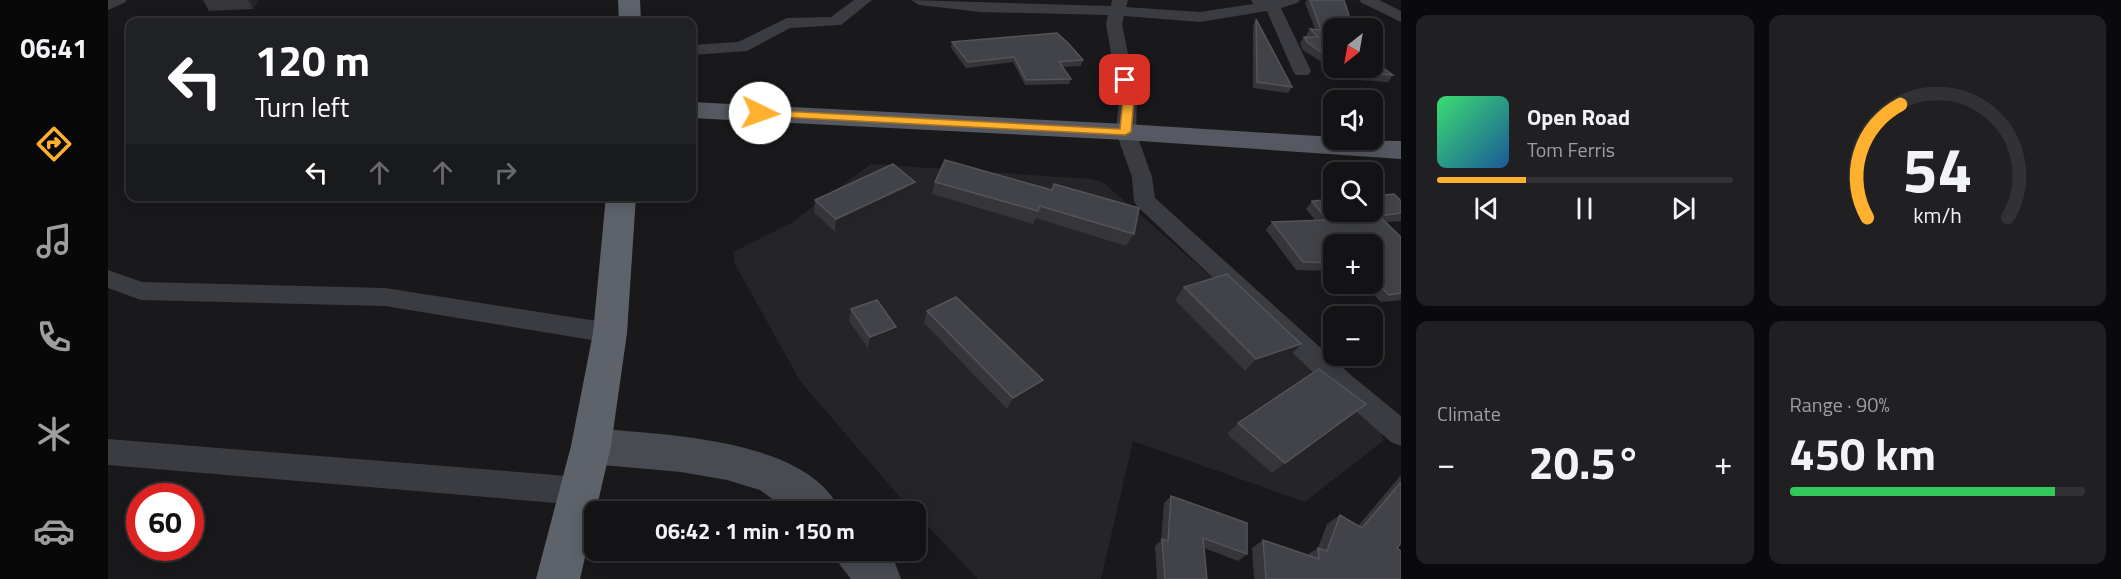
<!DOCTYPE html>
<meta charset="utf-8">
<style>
body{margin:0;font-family:"Titillium Web",sans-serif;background:#202022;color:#f1f3f6;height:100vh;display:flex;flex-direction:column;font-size:22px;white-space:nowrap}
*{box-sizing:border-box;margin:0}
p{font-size:20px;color:#9d9ea0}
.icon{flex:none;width:33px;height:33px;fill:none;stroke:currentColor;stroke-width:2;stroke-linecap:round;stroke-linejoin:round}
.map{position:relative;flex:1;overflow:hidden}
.sheet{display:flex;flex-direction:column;gap:15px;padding:15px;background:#0a0a0c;width:720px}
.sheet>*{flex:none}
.banner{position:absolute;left:18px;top:18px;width:570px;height:183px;border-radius:12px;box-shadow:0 3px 15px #0003,0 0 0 2px #323234;background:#202124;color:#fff;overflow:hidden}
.needle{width:39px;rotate:211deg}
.controls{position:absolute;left:1215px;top:18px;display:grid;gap:12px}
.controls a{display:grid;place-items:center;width:60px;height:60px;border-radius:12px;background:#131315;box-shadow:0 3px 15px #0003,0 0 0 2px #323234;font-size:30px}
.speed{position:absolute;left:18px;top:483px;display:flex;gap:12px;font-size:30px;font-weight:700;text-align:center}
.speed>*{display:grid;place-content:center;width:78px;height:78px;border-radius:50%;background:#131315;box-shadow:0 3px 15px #0003,0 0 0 2px #323234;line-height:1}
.speed .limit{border:9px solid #d22;background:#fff;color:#111}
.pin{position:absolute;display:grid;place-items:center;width:51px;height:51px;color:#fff;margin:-26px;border-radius:12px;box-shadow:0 3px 9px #0006}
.me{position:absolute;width:66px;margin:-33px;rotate:93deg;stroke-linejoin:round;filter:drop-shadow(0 0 4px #0008)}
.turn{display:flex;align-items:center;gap:21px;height:126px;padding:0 30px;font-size:27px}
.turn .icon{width:78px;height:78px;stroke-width:2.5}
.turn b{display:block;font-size:42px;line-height:51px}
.lanes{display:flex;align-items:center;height:57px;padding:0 30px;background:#0003;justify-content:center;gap:30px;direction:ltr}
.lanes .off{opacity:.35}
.big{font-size:45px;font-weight:700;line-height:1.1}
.sheet .tile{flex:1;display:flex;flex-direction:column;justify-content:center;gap:9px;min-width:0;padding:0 21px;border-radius:12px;background:#202022}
.sheet .dial{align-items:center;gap:0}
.dial svg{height:156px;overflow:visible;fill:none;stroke:#323234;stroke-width:7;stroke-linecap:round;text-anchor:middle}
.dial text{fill:#f1f3f6;stroke:none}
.song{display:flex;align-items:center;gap:18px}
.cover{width:72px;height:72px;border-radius:9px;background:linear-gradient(135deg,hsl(140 70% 55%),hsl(210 70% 35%))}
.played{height:6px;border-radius:3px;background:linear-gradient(90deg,#ffb02f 30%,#323234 30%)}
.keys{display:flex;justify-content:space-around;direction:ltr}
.heat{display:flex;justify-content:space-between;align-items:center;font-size:33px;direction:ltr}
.charge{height:9px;border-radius:4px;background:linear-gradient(90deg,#34c759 90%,#323234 0)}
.sheet .tiles{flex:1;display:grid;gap:15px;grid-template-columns:repeat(2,1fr)}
.trip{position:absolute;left:476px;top:501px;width:342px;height:60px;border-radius:12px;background:#131315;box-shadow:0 3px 15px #0003,0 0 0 2px #323234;font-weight:700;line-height:60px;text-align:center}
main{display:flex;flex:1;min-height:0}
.tab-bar{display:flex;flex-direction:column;width:108px;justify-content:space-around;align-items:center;background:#080808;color:#9d9ea0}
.tab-bar .icon{width:42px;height:42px}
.tab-bar .current{color:#ffb02f}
.tab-bar b{font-size:27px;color:#f1f3f6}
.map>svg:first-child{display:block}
.built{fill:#252529}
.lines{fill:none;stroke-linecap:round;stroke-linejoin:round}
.minor{fill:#3a3c42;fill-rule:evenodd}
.secondary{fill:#484b52;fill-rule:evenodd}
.primary{fill:#565961;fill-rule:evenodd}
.trunk{fill:#5e626a;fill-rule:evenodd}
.wall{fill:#35353a}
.shaded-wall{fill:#242428}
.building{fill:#424348;stroke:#52545a;stroke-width:1.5}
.route{fill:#ffb02f;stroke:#a6721f;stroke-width:1.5}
</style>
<main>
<nav class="tab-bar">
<b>06:41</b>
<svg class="icon current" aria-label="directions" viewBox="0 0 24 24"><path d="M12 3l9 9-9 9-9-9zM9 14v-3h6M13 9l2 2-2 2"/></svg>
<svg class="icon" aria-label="music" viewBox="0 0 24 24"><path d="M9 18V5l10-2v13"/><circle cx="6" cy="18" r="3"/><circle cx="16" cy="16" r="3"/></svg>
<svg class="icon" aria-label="phone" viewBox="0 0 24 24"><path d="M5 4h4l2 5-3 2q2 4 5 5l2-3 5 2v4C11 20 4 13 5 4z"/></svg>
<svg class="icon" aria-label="climate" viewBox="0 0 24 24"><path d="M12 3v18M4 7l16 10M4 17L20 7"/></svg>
<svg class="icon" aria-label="car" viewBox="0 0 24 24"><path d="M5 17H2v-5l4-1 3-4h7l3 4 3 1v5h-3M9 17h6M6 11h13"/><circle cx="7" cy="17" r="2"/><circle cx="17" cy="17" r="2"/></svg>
</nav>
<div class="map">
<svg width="1293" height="579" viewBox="0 0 1293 579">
<rect width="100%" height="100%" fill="#19191c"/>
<!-- built -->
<path class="built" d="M763 164 983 179 996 183 1268 421 1276 440 1197 502 1025 441 993 579H870L790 495 692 381 627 264 625 252 683 223Z"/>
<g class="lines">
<!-- minor -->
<path class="minor" d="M0 0H19L16 3 0 10Z
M746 0H764L733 25 682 28 639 51 584 55V45L630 42 679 18 723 17Z
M803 0 1003 6 1004 0H1020L1018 7 1092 12 1145 4 1143 0H1192L1189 3 1173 8 1203 71 1200 75H1188L1185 71 1159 11 1092 22 1016 16 1014 24 1029 99 1028 132 1044 177 1047 198 1244 376 1293 416V446L1283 442 1226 392 1029 206 1026 201 1024 177 1008 132 1011 99 998 24 1000 15 872 12 811 5Z
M1251 0H1271L1293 11V22L1254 3Z
M0 270 34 282 277 288 502 323 511 326 515 333 511 340 502 343 277 306 33 300 0 288Z
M0 439 472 477 483 481 487 491 483 501 472 505 0 465Z"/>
<!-- secondary -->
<path class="secondary" d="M483 428C553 435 701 437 733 512H682L652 490 619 480 573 472 483 464 469 459 463 446 469 433Z
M725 550H776L787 563 793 579H743L732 565Z"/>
<!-- primary -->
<path class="primary" d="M584 102 1018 124 1226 137V140L1293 141V159L1018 140 584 118Z"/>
<!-- trunk -->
<path class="trunk" d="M510 0H532L533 22H511Z
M498 196H528L519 333 503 446 472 579H428L463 446 485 333Z"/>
</g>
<!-- wall -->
<path class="wall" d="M95 0H151L145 9 101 11Z
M1199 0H1236L1226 28V68H1264L1285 75 1280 82 1237 79 1233 72 1227 71 1195 50 1192 43 1196 37H1200L1198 35 1202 29H1207L1197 3Z
M1148 19 1184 87 1180 93 1145 88V26Z
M844 42 975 60 973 66 955 67 963 79 961 84 917 85 905 62 858 68 843 48Z
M837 160 1026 234 1018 246 928 218 925 224 824 194 827 182Z
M804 195 727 232 706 212 707 200Z
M1204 201H1293V221L1278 222 1293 237V300L1273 302 1254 284H1264V244H1226V271L1188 270 1158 230 1164 222 1207 220 1198 209Z
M1076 287 1182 356 1137 371 1067 300Z
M743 309 785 339 760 348 741 321Z
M819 311 929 391 899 409 816 323Z
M1258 404 1244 415 1164 473 1119 434 1130 423Z
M1293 475V543L1289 548 1293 579H1146L1144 548 1155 540 1199 555 1210 548 1219 524 1232 515 1250 526Z
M1063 496 1139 554 1130 561 1096 548 1099 579H1049L1047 546 1053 540 1056 503Z"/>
<!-- shaded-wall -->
<path class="shaded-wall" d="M140 0H151L145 9Z
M807 182 804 195 727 232 728 219Z
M788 327 785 339 760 348 762 337Z
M1193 344 1182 356 1137 371 1148 359Z
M935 380 929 391 899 409 905 398Z
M1258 404 1244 415 1164 473 1177 463Z"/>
<!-- building -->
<path class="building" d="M1202 0H1236L1245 28H1226V61L1200 43 1196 37H1210L1202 29 1213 30Z
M1148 19 1184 87 1149 82Z
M949 33 960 43 975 60 951 62 963 79 918 80 906 57 860 62 844 42Z
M1264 60 1285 75 1242 72 1239 68H1264Z
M837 160 944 190 946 184 1031 208 1026 234 932 206 930 211 827 182Z
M785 164 807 182 728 219 707 200Z
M1286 194 1293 201V213L1271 216 1293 237V293L1281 295 1264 278V244H1226V263L1195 262 1164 222 1219 220 1204 201 1226 199V212H1264V196Z
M1119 274 1193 344 1148 359 1076 287Z
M848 297 935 380 905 398 819 311Z
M769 300 788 327 762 337 743 309Z
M1211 369 1258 404 1177 463 1130 423Z
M1293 482V543L1289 548 1293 551V579H1158L1155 540 1211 559 1210 548 1219 551 1232 515 1254 528Z
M1063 496 1139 523V554L1095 538 1099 579H1057L1054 539 1060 541Z"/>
<!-- route -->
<path class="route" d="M1013 78 1022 80 1026 99 1023 132 1017 135 652 116 647 113 652 110 1012 129 1015 99Z"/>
</svg>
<div class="controls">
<a><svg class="needle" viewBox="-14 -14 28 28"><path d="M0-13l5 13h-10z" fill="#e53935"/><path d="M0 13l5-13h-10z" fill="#9d9ea0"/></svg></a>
<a><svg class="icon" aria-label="sound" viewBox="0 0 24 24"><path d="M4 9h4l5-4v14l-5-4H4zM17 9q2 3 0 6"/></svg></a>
<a><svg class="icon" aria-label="search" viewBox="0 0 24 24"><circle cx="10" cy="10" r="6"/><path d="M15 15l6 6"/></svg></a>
<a>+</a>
<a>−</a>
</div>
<div class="speed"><div class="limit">60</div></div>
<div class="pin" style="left:1017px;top:80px;background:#d93025"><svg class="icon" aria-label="arrive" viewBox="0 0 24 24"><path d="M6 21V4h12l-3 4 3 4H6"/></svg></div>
<svg class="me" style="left:652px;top:113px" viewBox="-20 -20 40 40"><circle r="19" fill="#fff"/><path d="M0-13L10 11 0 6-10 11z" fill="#ffb02f"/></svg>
<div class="trip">06:42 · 1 min · 150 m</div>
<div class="banner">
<div class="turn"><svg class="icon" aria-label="left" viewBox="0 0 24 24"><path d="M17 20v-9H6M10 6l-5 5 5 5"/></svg><div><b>120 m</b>Turn left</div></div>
<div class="lanes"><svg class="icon" aria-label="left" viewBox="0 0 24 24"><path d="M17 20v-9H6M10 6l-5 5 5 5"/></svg><svg class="icon off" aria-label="ahead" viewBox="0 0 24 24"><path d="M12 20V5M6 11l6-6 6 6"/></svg><svg class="icon off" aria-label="ahead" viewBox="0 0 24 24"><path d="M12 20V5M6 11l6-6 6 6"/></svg><svg class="icon off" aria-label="right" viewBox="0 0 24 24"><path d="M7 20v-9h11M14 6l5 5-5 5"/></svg></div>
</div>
</div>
<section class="sheet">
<div class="tiles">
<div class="tile">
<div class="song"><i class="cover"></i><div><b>Open Road</b><p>Tom Ferris</p></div></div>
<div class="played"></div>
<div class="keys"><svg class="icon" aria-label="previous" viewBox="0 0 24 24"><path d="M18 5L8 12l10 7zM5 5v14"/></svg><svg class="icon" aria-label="pause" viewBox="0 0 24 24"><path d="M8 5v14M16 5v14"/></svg><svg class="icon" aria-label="next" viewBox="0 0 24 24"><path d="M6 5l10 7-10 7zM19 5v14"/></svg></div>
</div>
<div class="tile dial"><svg viewBox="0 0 100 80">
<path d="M14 69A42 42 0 1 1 86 69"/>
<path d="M14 69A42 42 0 0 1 31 11" stroke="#ffb02f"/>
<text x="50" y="56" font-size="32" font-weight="700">54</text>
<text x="50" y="72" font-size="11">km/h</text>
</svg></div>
<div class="tile"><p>Climate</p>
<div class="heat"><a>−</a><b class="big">20.5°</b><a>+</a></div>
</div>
<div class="tile"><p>Range · 90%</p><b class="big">450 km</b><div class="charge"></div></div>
</div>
</section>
</main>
